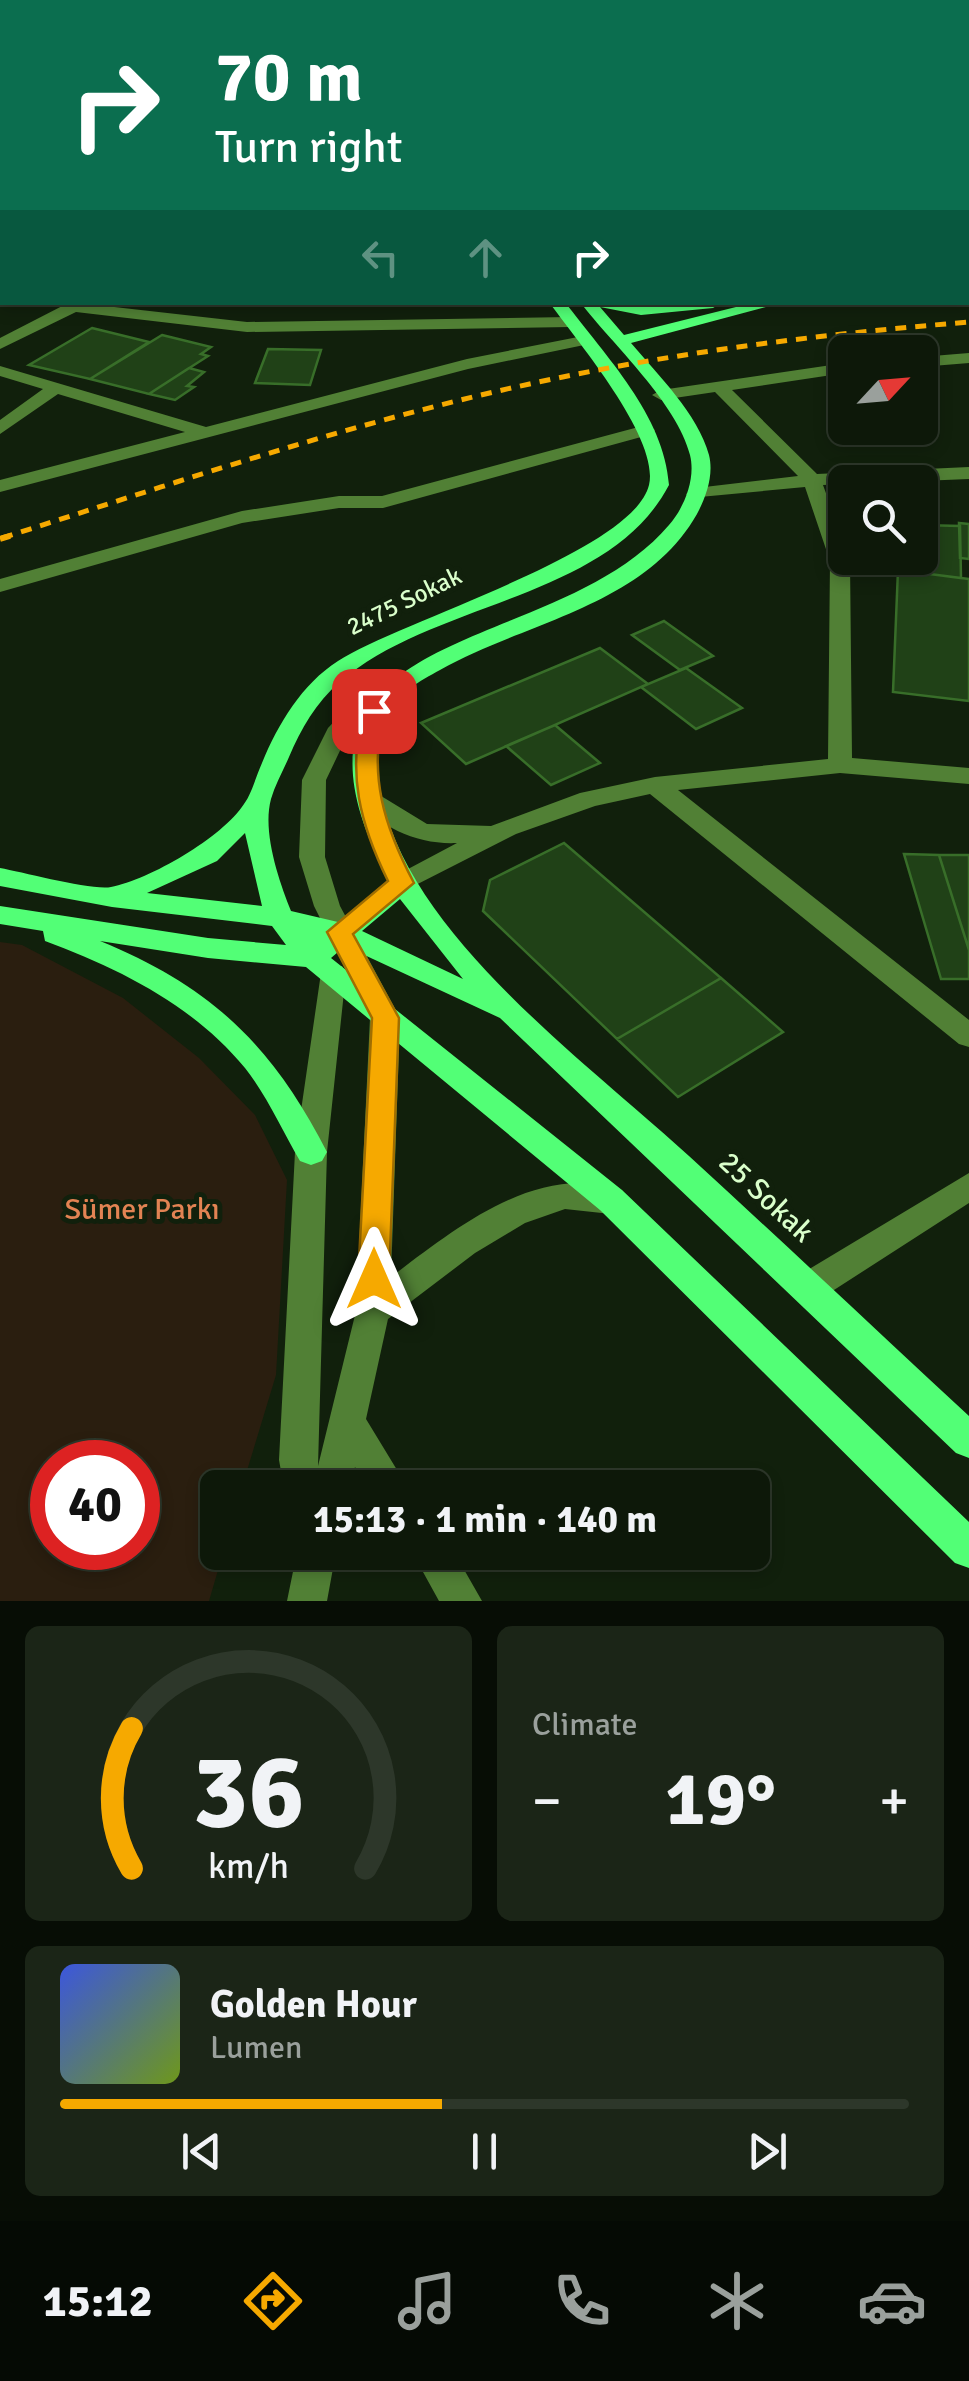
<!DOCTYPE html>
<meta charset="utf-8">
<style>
body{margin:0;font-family:Signika,sans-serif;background:#1b2517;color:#f1f3f6;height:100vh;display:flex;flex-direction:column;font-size:38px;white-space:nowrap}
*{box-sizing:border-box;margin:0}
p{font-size:32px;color:#9aa09c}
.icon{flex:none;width:55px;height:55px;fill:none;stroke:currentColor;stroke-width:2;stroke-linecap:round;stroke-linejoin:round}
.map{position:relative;height:1601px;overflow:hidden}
.sheet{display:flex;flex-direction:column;gap:25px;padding:25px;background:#070d05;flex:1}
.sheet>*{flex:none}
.guide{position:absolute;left:0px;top:0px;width:970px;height:305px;box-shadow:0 5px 15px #0003,0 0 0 2px #2d372a;background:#0b6e4f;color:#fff;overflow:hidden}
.needle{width:65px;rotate:64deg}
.tools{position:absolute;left:828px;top:335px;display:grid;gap:20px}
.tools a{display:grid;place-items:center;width:110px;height:110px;border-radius:15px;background:#0d1809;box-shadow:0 5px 15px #0003,0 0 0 2px #2d372a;font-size:50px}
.speed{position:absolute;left:30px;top:1440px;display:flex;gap:20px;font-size:50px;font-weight:700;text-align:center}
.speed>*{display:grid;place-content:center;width:130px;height:130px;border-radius:50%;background:#0d1809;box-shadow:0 5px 15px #0003,0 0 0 2px #2d372a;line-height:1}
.speed .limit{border:15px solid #d22;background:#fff;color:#111}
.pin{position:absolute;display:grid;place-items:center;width:85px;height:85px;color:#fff;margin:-42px;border-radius:20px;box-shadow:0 5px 15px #0006}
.me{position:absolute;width:110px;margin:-55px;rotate:0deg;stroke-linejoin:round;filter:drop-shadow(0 0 8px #0008)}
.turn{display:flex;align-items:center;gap:35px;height:210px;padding:0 50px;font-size:45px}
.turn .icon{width:130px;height:130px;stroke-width:2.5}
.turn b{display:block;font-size:70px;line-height:85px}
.lanes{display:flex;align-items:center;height:95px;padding:0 50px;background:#0003;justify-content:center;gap:50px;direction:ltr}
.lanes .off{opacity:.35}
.big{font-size:75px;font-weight:700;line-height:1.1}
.sheet .tile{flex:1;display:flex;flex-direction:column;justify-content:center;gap:15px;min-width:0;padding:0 35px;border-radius:15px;background:#1b2517}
.sheet .dial{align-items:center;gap:0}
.dial svg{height:260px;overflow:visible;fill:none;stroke:#2d372a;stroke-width:7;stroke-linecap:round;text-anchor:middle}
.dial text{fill:#f1f3f6;stroke:none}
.song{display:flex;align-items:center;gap:30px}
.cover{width:120px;height:120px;border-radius:15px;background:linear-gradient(135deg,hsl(230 70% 55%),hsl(80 70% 35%))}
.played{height:10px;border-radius:5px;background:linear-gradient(90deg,#f6a900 45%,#2d372a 45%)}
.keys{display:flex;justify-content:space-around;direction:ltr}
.heat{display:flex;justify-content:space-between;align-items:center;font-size:55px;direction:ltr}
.sheet .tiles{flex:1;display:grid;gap:25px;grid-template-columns:1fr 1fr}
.tile:last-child{grid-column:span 2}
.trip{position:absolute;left:200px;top:1470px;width:570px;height:100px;border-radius:15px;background:#0d1809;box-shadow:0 5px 15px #0003,0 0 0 2px #2d372a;font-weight:700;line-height:100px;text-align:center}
.tabs{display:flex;height:160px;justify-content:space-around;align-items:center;background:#050a04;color:#9aa09c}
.tabs .icon{width:70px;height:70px}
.tabs .on{color:#f6a900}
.tabs b{font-size:45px;color:#f1f3f6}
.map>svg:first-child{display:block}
.green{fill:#2a1e0f;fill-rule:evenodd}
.building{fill:#204117;stroke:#386e29;stroke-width:2.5}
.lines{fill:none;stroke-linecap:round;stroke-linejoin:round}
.minor{fill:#518035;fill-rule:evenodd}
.major{fill:#52ff76;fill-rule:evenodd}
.rail-far1{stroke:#f6a900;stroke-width:5;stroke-dasharray:11 9;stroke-linecap:butt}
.rail{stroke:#f6a900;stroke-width:6;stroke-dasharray:14 11;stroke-linecap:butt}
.route{fill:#f6a900;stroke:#a06e00;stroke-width:2.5}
.labels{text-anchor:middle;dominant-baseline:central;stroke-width:10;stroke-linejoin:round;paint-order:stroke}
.street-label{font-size:25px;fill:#daffcb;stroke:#11200c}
.near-street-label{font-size:30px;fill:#daffcb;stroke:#11200c}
.near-park-label{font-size:30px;fill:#e28353;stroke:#11200c}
</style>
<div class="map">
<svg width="969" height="1601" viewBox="0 0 969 1601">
<rect width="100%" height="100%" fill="#11200c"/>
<!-- green -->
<path class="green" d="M0 942 22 945 123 998 199 1058 255 1115 287 1180 276 1375 242 1487 218 1488V1552L223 1553 209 1601H0ZM52 1462H138V1548H52Z"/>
<!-- building -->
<path class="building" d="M92 328 149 342 90 379 29 365Z
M162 335 211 347 201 354 208 356 149 394 90 379Z
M268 349 321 350 310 385 255 383Z
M189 368 204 372 187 386 194 387 175 400 149 394Z
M959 523 969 524V559L960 558Z
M920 525 960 526 961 578 898 570V558H920Z
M898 570 969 579V701L893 692Z
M664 621 713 656 680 670 632 635Z
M600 648 648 684 466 764 421 723Z
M686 668 742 708 696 729 641 687Z
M555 725 600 763 551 785 506 746Z
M564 843 721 978 617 1039 483 911 490 880Z
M904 854 939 855 969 950V979H941Z
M939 855H969V950Z
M721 978 783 1032 678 1097 617 1039Z"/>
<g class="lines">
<!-- minor -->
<path class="minor" d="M742 0H774L775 2H745Z
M968 25H969V31H968Z
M0 42H2V48H0Z
M0 84 2 85V91L0 92Z
M0 111H2V119H0Z
M0 141H2V149H0Z
M0 174H2V182H0Z
M0 214H2V222H0Z
M70 302 247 322 570 317 578 322 570 327 247 332 76 312 0 349V338Z
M583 336 589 338V344L468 369 0 492V480L185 432 58 394 0 434V420L43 389 0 376V366L206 427 467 359Z
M969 353V363L920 367V357Z
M845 363V373L732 390 817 474 969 467V479L823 485 845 546V558L850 561 852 758 969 768V784L840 773 678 790 969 1020V1047L959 1044 650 794 595 806 516 834 402 892 389 883 393 877 457 843C419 845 378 828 356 796L368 788 427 824 491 826 580 793 655 777 828 759 830 561 805 487 689 498 686 494 696 488 798 476 715 392 661 400 652 395 661 390Z
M646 425 655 430 652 434 383 508H339L242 523 0 592V579L242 511 339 496H382Z
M393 682 404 689 347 736 326 780 325 857 340 906 400 1018 391 1277C455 1229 537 1161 622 1190L627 1200 622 1210 611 1214 565 1209 525 1223 475 1253 388 1319 366 1419 408 1488H367L355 1467 350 1488H284L279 1460 295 1152 322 966H342L346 973 327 1152 318 1466 356 1311 370 1018 314 906 299 857 302 780 328 728 344 711Z
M969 1173V1203L820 1299 808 1303 796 1299 791 1288 796 1277Z
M297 1552H336L327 1601H287Z
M412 1552H454L482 1601H439Z"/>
<!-- major -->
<path class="major" d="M366 0H434L435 2H369Z
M454 0H518L519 2H457Z
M0 27H2V33H0Z
M549 302H565C606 357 664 415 669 485 609 600 432 601 340 682 316 702 301 729 289 757 283 771 275 785 271 799 262 832 279 881 291 911L338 922 389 880C248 616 553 662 669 525 684 508 696 479 690 455 677 403 613 345 580 302L721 303 713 308 641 315 600 307 624 335 756 302H785L631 343C658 375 698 414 709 455 714 475 706 497 697 514 645 606 525 622 440 670 420 681 398 693 386 713 373 733 376 764 380 787 401 929 588 1063 689 1156 783 1242 876 1330 969 1416V1458L956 1453 500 1018 345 946 331 958 622 1190 969 1522V1568L955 1563 600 1210 306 967 208 958 100 941C212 987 272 1045 327 1152L322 1161 311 1165 300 1161C282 1130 267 1096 245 1068 193 1005 120 969 45 941L43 931 0 924V906L208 938 286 945 272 926 112 907 0 886V868C23 872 93 891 111 887 149 880 223 837 244 804 252 793 256 776 262 763 278 724 302 684 338 661 400 621 633 552 649 485 660 438 576 340 549 302ZM245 833 262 906 147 893 217 861ZM400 899 463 979 362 931Z"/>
<!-- rail-far1 -->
<path class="rail-far1" d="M2 538C178 482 353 422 534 383 677 352 822 334 969 322"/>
<!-- rail -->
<path class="rail" d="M0 539 10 536"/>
</g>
<!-- route -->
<path class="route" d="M374 705 384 711C368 775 384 826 414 883L353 934 399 1018 389 1279 384 1288 374 1292 363 1288 358 1279 372 1018 327 932 388 881C360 824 347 774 363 711Z"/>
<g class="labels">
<!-- street labels -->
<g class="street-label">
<text transform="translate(404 601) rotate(-26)">2475 Sokak</text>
</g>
<!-- near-street labels -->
<g class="near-street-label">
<text transform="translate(766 1197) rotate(43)">25 Sokak</text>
</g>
<!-- near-park labels -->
<g class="near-park-label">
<text x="142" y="1209">Sümer Parkı</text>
</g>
</g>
</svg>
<div class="tools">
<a><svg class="needle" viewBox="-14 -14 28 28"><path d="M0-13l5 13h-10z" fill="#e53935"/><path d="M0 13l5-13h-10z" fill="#9aa09c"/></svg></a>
<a><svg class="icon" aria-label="search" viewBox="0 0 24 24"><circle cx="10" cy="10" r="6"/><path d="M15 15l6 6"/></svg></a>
</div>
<div class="speed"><div class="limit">40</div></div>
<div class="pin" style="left:374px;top:711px;background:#d93025"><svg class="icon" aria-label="arrive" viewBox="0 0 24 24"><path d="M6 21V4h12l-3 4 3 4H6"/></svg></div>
<svg class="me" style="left:374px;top:1279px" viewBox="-20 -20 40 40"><path d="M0-17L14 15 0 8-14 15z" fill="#f6a900" stroke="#fff" stroke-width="4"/></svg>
<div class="trip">15:13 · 1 min · 140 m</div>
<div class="guide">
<div class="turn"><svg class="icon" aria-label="right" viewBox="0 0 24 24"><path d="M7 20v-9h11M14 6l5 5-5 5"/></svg><div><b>70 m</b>Turn right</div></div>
<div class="lanes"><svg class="icon off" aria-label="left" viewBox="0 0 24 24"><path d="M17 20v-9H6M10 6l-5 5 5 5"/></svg><svg class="icon off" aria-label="ahead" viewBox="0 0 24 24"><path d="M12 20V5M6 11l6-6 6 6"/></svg><svg class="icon" aria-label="right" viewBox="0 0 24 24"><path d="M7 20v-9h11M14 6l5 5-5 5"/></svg></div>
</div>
</div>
<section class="sheet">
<div class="tiles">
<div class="tile dial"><svg viewBox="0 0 100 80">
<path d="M14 69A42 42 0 1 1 86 69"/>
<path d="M14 69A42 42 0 0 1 14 26" stroke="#f6a900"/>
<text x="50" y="56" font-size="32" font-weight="700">36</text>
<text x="50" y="72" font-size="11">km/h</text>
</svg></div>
<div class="tile"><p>Climate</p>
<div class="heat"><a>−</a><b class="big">19°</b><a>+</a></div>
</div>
<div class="tile">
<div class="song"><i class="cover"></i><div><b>Golden Hour</b><p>Lumen</p></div></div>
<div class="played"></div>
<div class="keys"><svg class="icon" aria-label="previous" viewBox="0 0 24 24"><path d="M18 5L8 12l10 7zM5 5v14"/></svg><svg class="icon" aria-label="pause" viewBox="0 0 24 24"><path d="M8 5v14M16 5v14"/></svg><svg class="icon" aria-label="next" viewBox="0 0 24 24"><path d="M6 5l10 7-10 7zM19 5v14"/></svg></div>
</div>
</div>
</section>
<nav class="tabs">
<b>15:12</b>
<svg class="icon on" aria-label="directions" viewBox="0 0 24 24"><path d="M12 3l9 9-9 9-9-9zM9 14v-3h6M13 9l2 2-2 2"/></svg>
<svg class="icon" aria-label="music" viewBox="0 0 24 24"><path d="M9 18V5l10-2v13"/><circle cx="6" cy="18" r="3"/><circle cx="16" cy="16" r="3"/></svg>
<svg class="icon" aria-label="phone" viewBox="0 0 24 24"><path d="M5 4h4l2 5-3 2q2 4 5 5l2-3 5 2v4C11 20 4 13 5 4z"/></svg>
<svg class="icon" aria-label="climate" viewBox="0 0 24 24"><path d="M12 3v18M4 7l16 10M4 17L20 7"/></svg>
<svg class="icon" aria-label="car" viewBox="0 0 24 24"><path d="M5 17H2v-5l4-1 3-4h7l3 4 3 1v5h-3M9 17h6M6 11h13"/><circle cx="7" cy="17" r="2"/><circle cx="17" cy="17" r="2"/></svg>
</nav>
